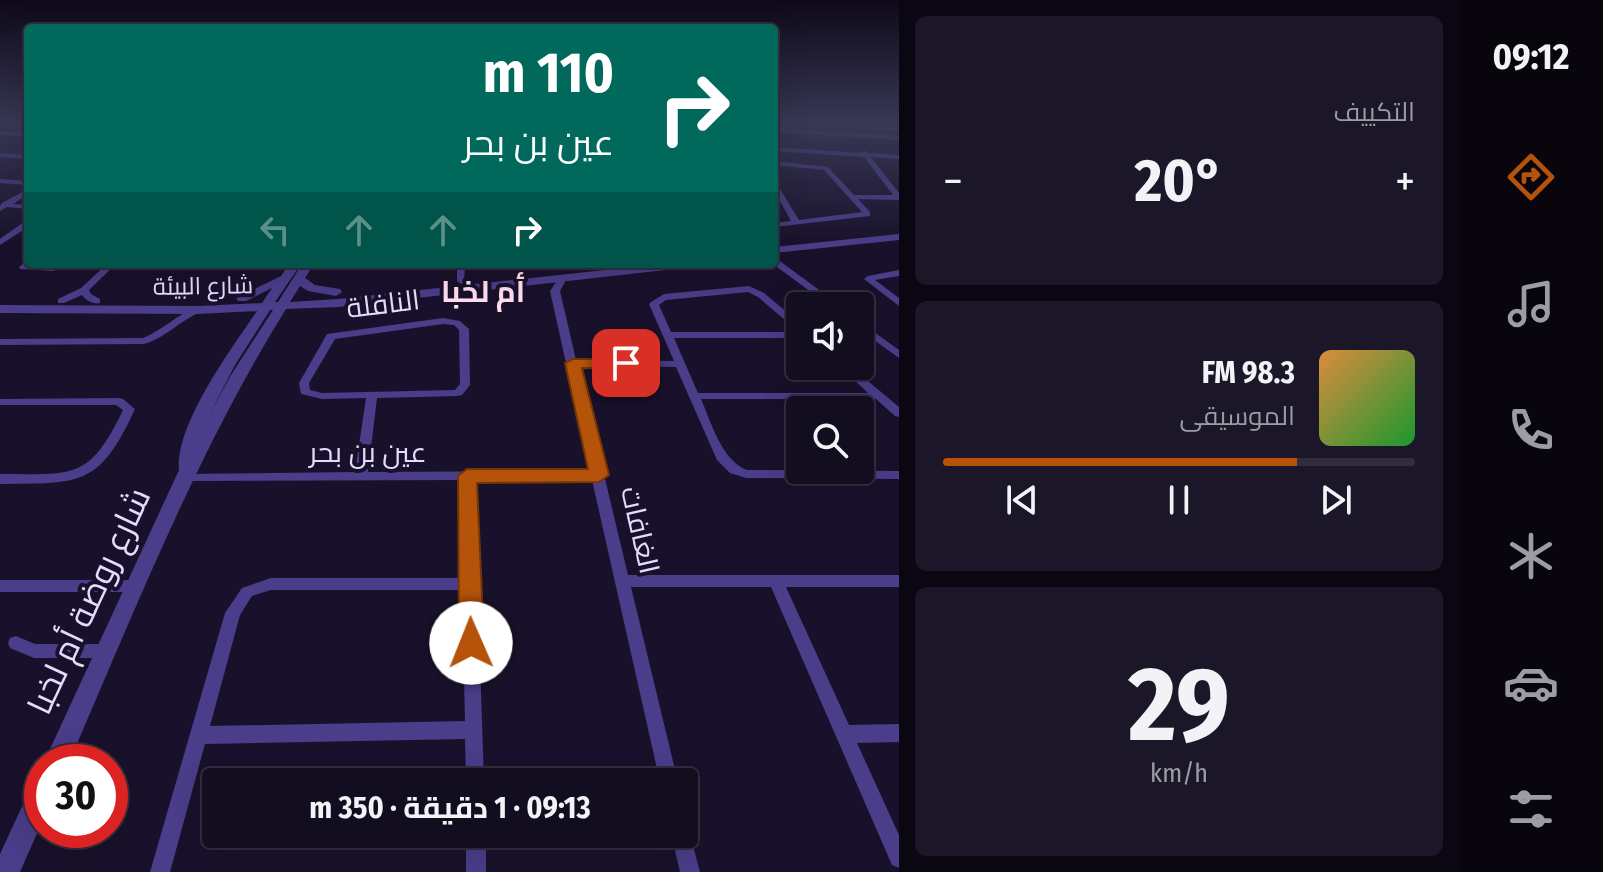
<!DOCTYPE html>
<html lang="ar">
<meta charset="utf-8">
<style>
body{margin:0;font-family:"Fira Sans Condensed",Cairo,sans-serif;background:#1c1629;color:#f1f3f6;direction:rtl;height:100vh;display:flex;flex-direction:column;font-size:30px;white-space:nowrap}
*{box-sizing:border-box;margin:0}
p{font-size:26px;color:#9d9ca5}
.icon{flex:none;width:44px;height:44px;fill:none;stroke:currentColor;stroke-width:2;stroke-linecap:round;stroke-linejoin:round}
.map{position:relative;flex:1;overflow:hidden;direction:ltr}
.drawer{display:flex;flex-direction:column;gap:16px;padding:16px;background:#0a0712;width:560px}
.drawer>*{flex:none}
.hud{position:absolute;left:24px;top:24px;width:754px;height:244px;border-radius:8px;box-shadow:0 8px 32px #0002,0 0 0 2px #322d3e;direction:rtl;background:#00695c;color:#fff;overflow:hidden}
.buttons{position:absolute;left:786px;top:292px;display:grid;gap:16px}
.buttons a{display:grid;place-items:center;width:88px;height:88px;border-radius:8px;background:#130d20;box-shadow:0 8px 32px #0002,0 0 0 2px #322d3e;font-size:40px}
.speed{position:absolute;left:24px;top:744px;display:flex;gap:16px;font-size:40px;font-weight:700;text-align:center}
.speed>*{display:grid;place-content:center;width:104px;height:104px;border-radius:50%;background:#130d20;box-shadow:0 8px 32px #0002,0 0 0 2px #322d3e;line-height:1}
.speed .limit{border:12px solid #d22;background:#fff;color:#111}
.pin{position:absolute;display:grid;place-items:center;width:68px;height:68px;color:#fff;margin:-34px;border-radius:16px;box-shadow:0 4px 12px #0006}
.me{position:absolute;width:88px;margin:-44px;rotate:359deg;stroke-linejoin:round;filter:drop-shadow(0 0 6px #0008)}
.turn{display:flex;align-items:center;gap:28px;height:168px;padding:0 32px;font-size:36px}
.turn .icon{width:104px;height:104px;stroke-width:2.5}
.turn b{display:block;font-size:56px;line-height:68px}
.lanes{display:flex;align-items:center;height:76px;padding:0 32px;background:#0003;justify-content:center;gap:40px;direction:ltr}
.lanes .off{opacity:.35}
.big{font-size:60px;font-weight:700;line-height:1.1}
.drawer .tile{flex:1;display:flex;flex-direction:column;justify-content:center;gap:12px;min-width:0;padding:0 28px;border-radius:12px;background:#1c1629}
.drawer .dial{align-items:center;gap:0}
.dial b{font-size:104px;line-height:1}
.song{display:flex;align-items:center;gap:24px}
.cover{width:96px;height:96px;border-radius:12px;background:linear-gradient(135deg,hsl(30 70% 55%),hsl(130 70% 35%))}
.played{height:8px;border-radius:4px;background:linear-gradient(90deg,#b45309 75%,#322d3e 75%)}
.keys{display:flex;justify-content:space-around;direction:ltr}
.heat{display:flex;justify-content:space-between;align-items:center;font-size:44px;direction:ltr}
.trip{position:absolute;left:202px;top:768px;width:496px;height:80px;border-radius:8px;background:#130d20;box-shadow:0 8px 32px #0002,0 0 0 2px #322d3e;font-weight:700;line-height:80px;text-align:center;direction:rtl}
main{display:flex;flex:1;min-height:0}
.dock{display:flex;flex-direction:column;width:144px;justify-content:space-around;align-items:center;background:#08050d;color:#9d9ca5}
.dock .icon{width:56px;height:56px}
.dock .on{color:#b45309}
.dock b{font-size:36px;color:#f1f3f6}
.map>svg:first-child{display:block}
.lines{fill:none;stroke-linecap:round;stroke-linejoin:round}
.minor{fill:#4a3d89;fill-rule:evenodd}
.tertiary{fill:#4a3d89;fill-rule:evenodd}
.route{fill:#b45309;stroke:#753606;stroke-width:2}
.labels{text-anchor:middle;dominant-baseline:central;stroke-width:8;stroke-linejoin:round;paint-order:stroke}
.far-street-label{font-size:24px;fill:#e4dbff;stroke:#19112b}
.street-label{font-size:28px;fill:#e4dbff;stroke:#19112b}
.far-district-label{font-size:30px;font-weight:bold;fill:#fde;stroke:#19112b}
.near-street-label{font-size:34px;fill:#e4dbff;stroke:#19112b}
</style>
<main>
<nav class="dock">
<b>09:12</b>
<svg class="icon on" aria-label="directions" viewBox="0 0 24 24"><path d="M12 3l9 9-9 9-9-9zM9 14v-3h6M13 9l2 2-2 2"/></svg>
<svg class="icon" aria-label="music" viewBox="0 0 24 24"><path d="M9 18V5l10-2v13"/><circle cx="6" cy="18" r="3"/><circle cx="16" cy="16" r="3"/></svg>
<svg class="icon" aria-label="phone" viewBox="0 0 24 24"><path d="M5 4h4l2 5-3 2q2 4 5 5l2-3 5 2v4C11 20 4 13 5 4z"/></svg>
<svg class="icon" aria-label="climate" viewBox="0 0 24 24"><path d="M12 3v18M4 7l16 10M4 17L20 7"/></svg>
<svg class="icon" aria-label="car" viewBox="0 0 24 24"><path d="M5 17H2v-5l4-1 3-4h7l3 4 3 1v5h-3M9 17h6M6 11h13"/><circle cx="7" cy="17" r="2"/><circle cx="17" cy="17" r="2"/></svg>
<svg class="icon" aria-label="filters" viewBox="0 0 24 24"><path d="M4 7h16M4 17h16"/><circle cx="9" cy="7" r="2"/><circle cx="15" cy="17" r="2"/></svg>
</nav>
<section class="drawer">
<div class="tile"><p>التكييف</p>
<div class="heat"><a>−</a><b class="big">20°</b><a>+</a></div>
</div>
<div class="tile">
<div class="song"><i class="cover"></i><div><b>98.3 FM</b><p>الموسيقى</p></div></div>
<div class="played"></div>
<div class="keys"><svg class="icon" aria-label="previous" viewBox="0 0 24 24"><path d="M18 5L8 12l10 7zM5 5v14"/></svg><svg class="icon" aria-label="pause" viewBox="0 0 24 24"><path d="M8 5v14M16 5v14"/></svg><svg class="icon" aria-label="next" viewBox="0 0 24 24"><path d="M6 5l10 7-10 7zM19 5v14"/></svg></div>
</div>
<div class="tile dial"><b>29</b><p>km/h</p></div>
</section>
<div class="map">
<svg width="899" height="872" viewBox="0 0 899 872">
<rect width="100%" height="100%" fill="#19112b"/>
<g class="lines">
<!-- minor -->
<path class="minor" d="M867 125 899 127V131L865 128Z
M774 128 899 136V140L774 132Z
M0 131 28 132V136L0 135Z
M774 147 861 153 864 150 868 153 899 155V159L871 157 899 193V200L858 199 870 212V216L774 227V223L791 221 774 190V182L777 184 799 220 862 212 824 170 774 165V161L828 167 854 195H893L864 157 774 151Z
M0 153 28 155V159L0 157Z
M0 179 28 181V185L0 183Z
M28 189V194L13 204 28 205V209L7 207 0 211V206L2 203Z
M25 221H28V227L0 245V239Z
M774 258 777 259 841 306H830L773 264Z
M23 264 54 265 58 268 54 271 20 269 19 267Z
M107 264H116L89 290 91 294 100 299V303C94 305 85 300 82 295L64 303H58V299L81 288Z
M457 264H465L464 283 461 284 457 281Z
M899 270V276L875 280 899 298V306L864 279 868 276Z
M563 275 567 278 560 291 576 360 674 361 649 304 651 302 664 294 749 286 764 293 800 323V331L797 330 758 297 748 292 666 300 659 305 671 332H800V338H674L698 393H868L839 366H850L899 407V417L895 416 876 399H701C711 422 722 461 747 470L899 471V479L746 478 730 473 717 460 676 367 578 366 628 575H899V587H786L849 725 899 724V742L857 743 899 835V868L892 865 771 587H631L678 782H660L592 480H474L484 782H466L465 739 205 744 170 872H150L225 613 242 588 271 578H462L461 480 186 481 181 480 180 477 181 474 355 472 366 398 322 399 301 394 299 383 327 334 443 318 460 321 469 329 470 385 462 395 458 396 377 398 368 472 590 471 550 291 560 276ZM443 324 454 325 459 330 460 384 455 390 322 393 310 390 309 383 335 339ZM271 590H462L465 721 210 726 240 615 252 596Z
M198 307 203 310 201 312C180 320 166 338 144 344L0 345V339L143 338C163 330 177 314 198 307Z
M860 322 899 350V358L860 330Z
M119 398 123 399 135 409C99 487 81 483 0 484V474C73 474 89 481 123 410L116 405H0V399Z
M0 580H135L140 582 143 586 140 590 135 592H0Z
M16 636 35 644H105L111 646 113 651 111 656 105 658H34L10 648 8 643 10 638Z
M684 825 688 827 700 872H680L671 834H684Z
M466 834H486V872H466Z"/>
<!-- tertiary -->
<path class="tertiary" d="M899 234V240L774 253V247Z
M289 264H301L275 302H278L302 264H314L305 278 315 285 340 289 342 292 336 296 308 291 300 286 290 302 338 299 661 264H698L692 267 338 307 286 309C197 452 136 608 69 762H44L179 470C175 425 231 349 257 311L198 314 0 313V305L198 306 262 303 272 288 246 301H238L236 298 281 276ZM270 310H273L231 375 210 414 235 365Z
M42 779V822L20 872H0V854L33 783Z"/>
</g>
<!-- sky -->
<linearGradient id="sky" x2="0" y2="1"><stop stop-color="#0e0918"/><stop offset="0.5" stop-color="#383855"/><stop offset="1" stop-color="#383855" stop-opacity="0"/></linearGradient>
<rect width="899" height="245" fill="url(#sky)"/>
<!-- route -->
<path class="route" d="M573 359H626L634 363 626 368H582L609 475 599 482 477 483 484 643 480 650 471 654 463 650 459 643 458 476 467 469H588L565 363Z"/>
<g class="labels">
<!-- far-street labels -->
<g class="far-street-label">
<text transform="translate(203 286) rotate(-1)">شارع البيئة</text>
</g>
<!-- street labels -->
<g class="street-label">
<text transform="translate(383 304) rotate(-7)">النافلة</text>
<text x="368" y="452">عين بن بحر</text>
<text transform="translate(640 530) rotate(77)">الغافات</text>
</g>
<!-- far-district labels -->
<g class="far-district-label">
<text x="483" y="292">أم لخبا</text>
</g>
<!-- near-street labels -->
<g class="near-street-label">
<text transform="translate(89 601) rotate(-65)">شارع روضة أم لخبا</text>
</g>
</g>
</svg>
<div class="buttons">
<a><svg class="icon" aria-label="sound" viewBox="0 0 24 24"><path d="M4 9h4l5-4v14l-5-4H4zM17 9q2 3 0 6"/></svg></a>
<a><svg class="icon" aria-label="search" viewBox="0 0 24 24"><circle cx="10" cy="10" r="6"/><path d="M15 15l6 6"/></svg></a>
</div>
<div class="speed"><div class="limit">30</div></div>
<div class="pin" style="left:626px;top:363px;background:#d93025"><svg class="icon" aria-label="arrive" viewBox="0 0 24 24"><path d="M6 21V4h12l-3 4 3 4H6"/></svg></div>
<svg class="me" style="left:471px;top:643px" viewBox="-20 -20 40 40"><circle r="19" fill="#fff"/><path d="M0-13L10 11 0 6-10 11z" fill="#b45309"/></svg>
<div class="trip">09:13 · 1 دقيقة · 350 m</div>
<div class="hud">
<div class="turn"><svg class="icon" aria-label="right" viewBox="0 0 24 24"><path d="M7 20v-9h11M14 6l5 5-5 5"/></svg><div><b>110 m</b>عين بن بحر</div></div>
<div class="lanes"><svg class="icon off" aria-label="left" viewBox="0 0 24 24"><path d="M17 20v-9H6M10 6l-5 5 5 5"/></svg><svg class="icon off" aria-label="ahead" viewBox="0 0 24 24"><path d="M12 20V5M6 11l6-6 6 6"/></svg><svg class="icon off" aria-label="ahead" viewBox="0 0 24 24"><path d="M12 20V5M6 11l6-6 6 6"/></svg><svg class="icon" aria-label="right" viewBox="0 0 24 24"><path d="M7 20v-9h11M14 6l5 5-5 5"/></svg></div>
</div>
</div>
</main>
